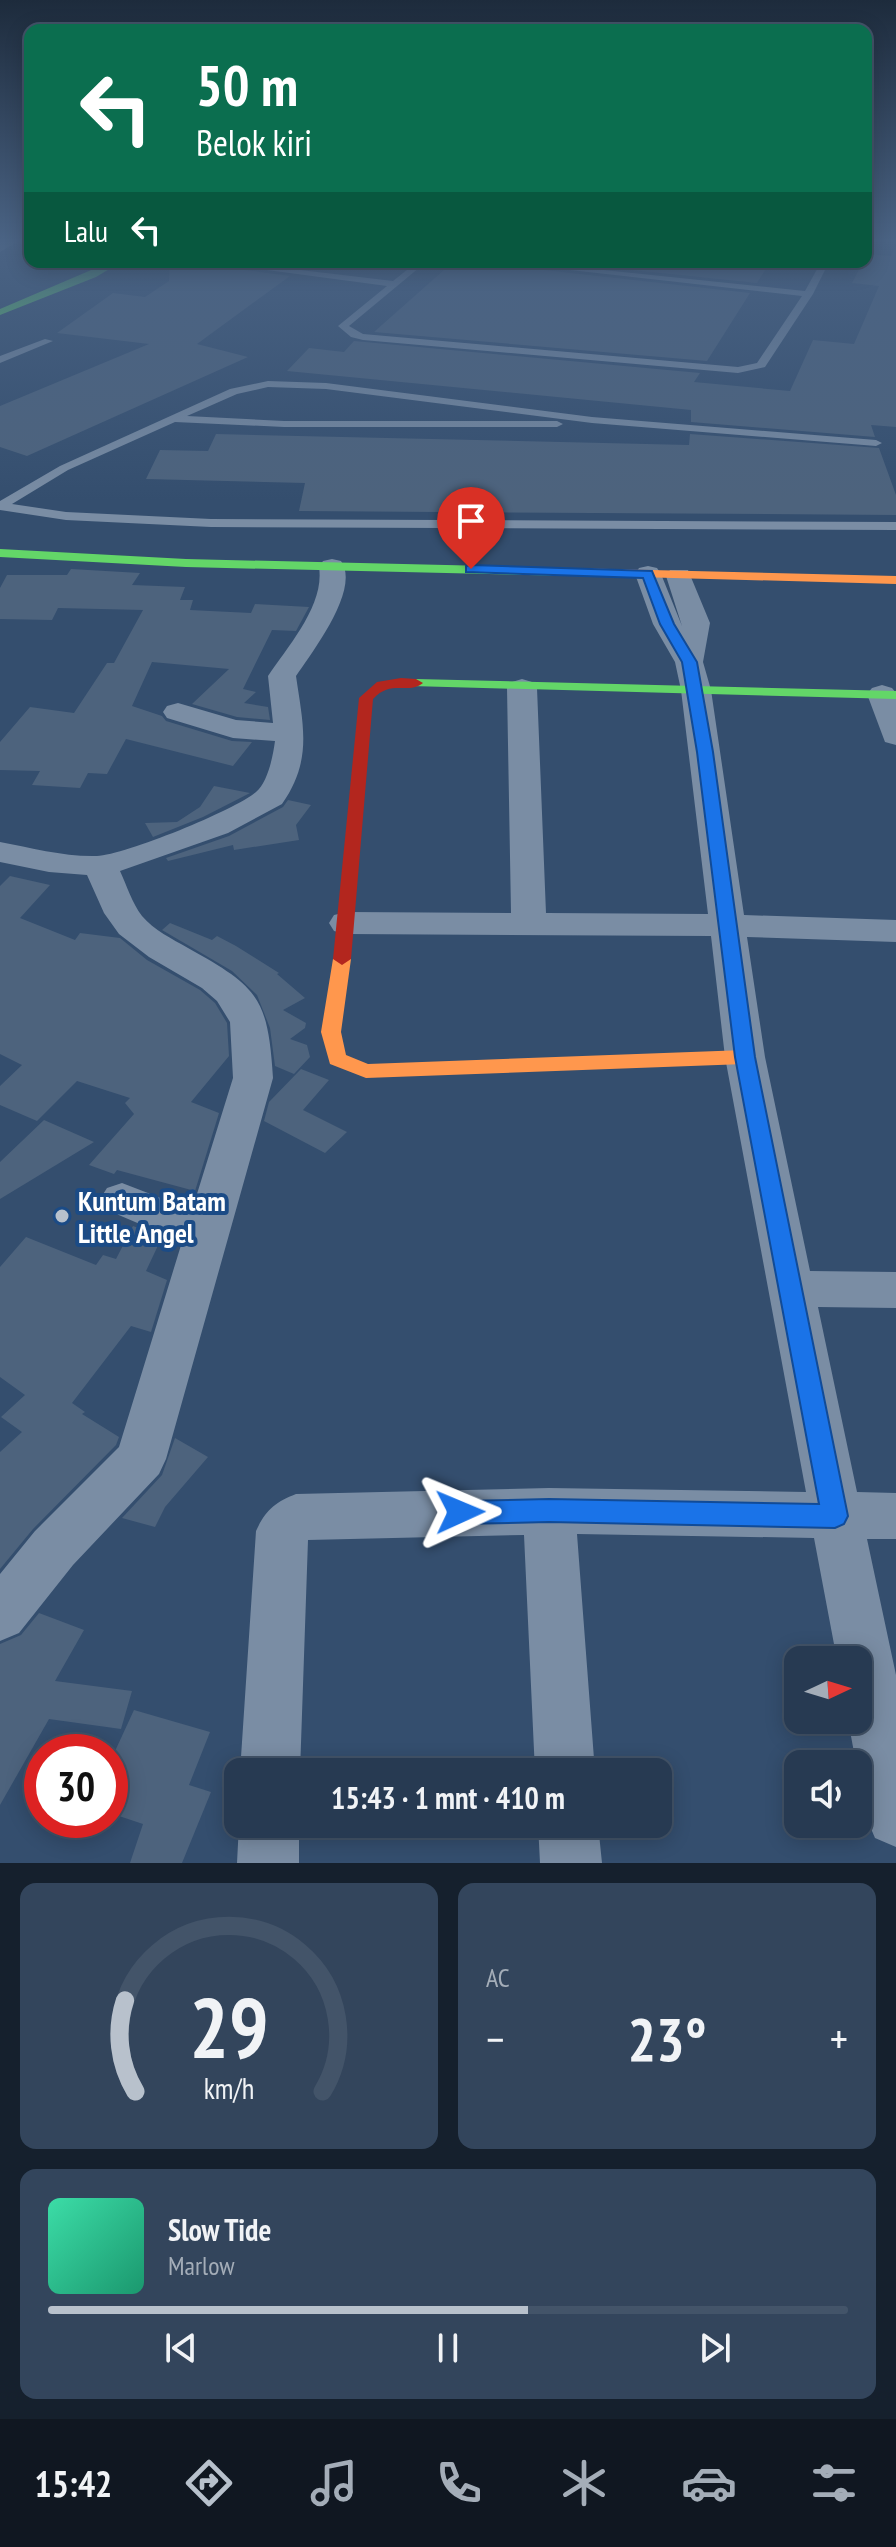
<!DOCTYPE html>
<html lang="id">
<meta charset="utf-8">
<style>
body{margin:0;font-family:"PT Sans Narrow",sans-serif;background:#33455c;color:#f1f3f6;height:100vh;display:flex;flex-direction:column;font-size:30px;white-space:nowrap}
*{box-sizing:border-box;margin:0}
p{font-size:26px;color:#a4adb8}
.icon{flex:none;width:44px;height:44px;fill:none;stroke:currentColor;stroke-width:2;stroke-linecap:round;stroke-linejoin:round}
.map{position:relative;height:1863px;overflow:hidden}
.panel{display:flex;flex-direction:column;gap:20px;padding:20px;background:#15202d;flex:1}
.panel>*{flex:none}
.guide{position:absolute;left:24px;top:24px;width:848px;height:244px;border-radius:16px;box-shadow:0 4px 20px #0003,0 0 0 2px #435469;background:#0b6e4f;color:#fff;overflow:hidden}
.needle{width:52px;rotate:86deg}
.buttons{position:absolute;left:784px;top:1646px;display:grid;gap:16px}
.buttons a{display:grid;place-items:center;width:88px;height:88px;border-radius:16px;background:#273a52;box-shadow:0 4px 20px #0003,0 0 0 2px #435469;font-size:40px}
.speed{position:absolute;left:24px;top:1734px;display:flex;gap:16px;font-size:40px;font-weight:700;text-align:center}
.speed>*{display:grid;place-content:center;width:104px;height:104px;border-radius:50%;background:#273a52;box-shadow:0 4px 20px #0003,0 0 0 2px #435469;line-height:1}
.speed .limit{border:12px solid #d22;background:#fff;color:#111}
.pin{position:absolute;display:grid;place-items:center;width:68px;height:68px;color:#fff;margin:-82px -34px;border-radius:50% 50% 50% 0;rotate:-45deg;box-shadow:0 0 8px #0007}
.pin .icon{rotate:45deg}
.me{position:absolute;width:88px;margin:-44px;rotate:89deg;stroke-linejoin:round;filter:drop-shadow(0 0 6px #0008)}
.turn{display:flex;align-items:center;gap:28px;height:168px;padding:0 40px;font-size:36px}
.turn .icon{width:104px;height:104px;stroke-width:2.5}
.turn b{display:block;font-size:56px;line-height:68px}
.then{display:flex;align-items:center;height:76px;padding:0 40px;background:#0003;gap:16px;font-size:30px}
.big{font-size:60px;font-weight:700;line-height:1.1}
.panel .card{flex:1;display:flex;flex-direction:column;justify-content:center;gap:12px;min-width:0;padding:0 28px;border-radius:16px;background:#33455c}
.panel .dial{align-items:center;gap:0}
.dial svg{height:208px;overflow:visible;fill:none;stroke:#435469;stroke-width:7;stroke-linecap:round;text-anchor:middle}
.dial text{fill:#f1f3f6;stroke:none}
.song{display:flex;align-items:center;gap:24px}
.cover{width:96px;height:96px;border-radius:12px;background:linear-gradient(135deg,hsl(160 70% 55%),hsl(160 70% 35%))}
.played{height:8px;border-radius:4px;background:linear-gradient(90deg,#b8c1cc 60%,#435469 60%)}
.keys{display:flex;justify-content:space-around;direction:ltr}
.heat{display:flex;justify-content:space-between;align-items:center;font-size:44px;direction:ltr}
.panel .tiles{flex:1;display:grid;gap:20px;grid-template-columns:1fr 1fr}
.card:last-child{grid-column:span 2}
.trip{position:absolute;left:224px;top:1758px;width:448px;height:80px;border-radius:16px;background:#273a52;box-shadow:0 4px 20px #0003,0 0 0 2px #435469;font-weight:700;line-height:80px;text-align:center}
.dock{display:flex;height:128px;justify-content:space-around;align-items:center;background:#101721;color:#a4adb8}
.dock .icon{width:56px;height:56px}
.dock .on{color:#b8c1cc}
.dock b{font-size:36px;color:#f1f3f6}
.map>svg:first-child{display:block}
.building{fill:#4d637d}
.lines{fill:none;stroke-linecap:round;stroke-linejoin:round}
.lane{fill:#7a8da4;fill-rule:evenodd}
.street{fill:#7a8da4;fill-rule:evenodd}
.fast{fill:#63d668;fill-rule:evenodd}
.slow{fill:#ff974d;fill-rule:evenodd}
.jam{fill:#b3261e;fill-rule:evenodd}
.route{fill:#1a73e8;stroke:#114b97;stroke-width:2}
.poi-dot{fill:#b8c1cc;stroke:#1b4b86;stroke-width:3}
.labels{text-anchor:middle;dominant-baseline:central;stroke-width:8;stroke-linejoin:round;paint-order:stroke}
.near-poi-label{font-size:28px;font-weight:bold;fill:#fff;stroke:#1b4b86;text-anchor:start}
</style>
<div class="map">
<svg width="896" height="1863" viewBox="0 0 896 1863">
<rect width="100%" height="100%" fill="#344e6e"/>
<!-- building -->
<path class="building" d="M896 246V427L871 425 875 437 691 422V410L287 371 309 348 344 352 354 341 700 373 694 382 790 391 813 340 854 344 879 286 852 283 863 262H866L867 254 891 256Z
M170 262H205L208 265 290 276 197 344 248 357 27 456 0 447V406L149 344 57 333 113 293 145 297 169 281Z
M453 262H495L498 265 750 293 707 361 374 332Z
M556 262H770L757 283Z
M216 434 689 445 690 434 879 448 896 495V515L299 511 305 483 146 479 160 450 208 451Z
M71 569 140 573 132 585 185 587 180 600H193L190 610 251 613 255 604 309 607 296 631 272 630 243 689 256 692 244 703 268 707 270 720 237 717 192 704 229 669 152 662 132 706 162 716 166 721 232 741 252 742 233 766 126 739 107 774 88 773 80 788 32 785 40 771 0 770V742L30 707 74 713 107 663H114L143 610 58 608 52 620 0 619V588L7 575H67Z
M214 786 250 793 203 817 153 837 145 823 177 822 200 807Z
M288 800 311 805 296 825 299 840 234 850 233 845 168 861 166 858 229 836 283 807Z
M10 876 50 885 20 918 75 940 80 933 120 938 147 960 200 990 215 1003 227 1023 229 1056 191 1102 219 1113 195 1191 117 1170 114 1174 89 1165 134 1114 125 1103 130 1098 77 1081 37 1121 0 1105V1086L22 1065 0 1054V886Z
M170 923 212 940 217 936 236 946 279 973 277 974 305 998 283 1010 306 1023 305 1028 290 1039 307 1045 310 1057 294 1074 275 1066 270 1028 257 995 232 971 162 930Z
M301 1069 329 1080 303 1110 347 1132 325 1153 264 1121 269 1102Z
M44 1120 94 1142 0 1199V1162Z
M133 1226 162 1237 146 1271 167 1280 151 1332 131 1326 72 1403 85 1412 82 1414 119 1437 116 1445 33 1529 0 1569V1452L22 1432 1 1417 25 1395 0 1377V1267L26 1237 96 1265 103 1255 116 1259Z
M175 1438 208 1457 165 1507 155 1527 122 1518 162 1475Z
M39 1613 84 1630 55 1681 132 1691 121 1729 49 1719 0 1805V1644L21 1635Z
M134 1710 210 1732 189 1785 211 1792 182 1863H130L143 1824 110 1813V1762Z"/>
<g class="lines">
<!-- lane -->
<path class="lane" d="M208 262H234L393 281 417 262H426L349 326 363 334 738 367 757 363 802 296 498 262H527L805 291 821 262H829L813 294 765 367 738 373 363 340 351 337 338 326 387 286Z
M45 339 53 341 0 363V356Z
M268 381 326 383 592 417 876 440 882 443 876 446 592 423 326 389 268 387 237 394 187 416 284 421H557L563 424 557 427H284L175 422 68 470 12 504 66 512 211 519 896 522V530L211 527 66 520 0 510V501L60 466 230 389Z"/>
<!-- street -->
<path class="street" d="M0 240H20L0 252Z
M332 559 341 561C361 589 312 652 296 676 303 725 313 760 282 804L228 833 120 871C127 886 132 903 142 916 154 930 172 939 188 948 258 987 268 997 273 1078L166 1459 159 1474 73 1565 19 1633 0 1641V1574L35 1531 119 1447 182 1242 107 1210 100 1199 107 1188 122 1183 192 1210 233 1078 230 1022 217 1001 202 988 149 957 119 934 104 913 87 875 49 872 0 862V842C32 848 65 857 97 856 125 855 235 810 256 792 268 782 273 756 275 741L233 738 167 718 163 712 167 706 178 703 236 720 273 723 268 676C288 646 325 605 319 567L323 561Z
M648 566 657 568 661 574 682 626 666 576 670 570H688L710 623 703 662 711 690 744 915 896 920V942L747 937 765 1057 810 1271 896 1272V1308L818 1307 857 1492 896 1493V1539H867L896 1675V1847L875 1838 866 1817 848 1720H858V1660H837L814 1538 577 1534 595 1772H535L524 1535 308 1540 300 1772H240L256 1531C265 1511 275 1502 296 1494L549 1488 806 1492 725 1057 711 936 347 934 334 931 329 923 334 915 347 912 511 913 507 688 512 682 522 679 532 682 537 688 546 913 708 914 681 690 675 662 653 624 635 574 639 568Z
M882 685 892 688 896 693V745L885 742 867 694 872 688Z
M239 1824H299V1863H237Z
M538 1824H598L602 1863H540Z"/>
<!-- fast -->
<path class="fast" d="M110 262H121L96 277 0 315V309Z
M0 549 186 559 569 568 576 572 569 576 186 567 0 557Z
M416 679 896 691V699L411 686 409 683Z"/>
<!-- slow -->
<path class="slow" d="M569 568 896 576V584L564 575 562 572Z
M342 953 351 959 341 1032 346 1055 368 1064 745 1050 752 1052 755 1057 752 1062 745 1064 366 1078 330 1064 321 1032 333 959Z"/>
<!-- jam -->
<path class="jam" d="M401 678 416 679 423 683C408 695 391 679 373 699L351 959 342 965 333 959 359 698 377 682Z"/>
</g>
<!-- sky -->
<linearGradient id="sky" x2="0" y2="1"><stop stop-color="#1d2b3c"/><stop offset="0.48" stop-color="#4a6384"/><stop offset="1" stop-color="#4a6384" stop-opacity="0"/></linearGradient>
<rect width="896" height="501" fill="url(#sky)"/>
<!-- route -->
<path class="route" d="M471 565 652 571 674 624 697 662 713 752 755 1057 848 1516 844 1524 835 1528 549 1522 460 1524 451 1521 447 1512 451 1504 460 1501 549 1499 819 1504 735 1057 697 752 682 662 660 624 643 578 466 572V566Z"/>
<!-- markers -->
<circle class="poi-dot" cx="62" cy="1216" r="8"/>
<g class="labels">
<!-- near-poi labels -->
<g class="near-poi-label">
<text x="78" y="1200">Kuntum Batam<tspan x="78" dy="32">Little Angel</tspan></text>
</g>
</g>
</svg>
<div class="buttons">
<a><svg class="needle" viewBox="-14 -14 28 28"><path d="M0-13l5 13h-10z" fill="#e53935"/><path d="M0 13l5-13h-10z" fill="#a4adb8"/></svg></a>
<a><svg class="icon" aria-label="sound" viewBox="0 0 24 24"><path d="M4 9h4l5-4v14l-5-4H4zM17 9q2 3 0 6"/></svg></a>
</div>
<div class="speed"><div class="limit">30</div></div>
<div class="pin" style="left:471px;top:569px;background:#d93025"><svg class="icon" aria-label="arrive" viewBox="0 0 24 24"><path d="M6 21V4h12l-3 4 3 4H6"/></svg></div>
<svg class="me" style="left:460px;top:1512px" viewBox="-20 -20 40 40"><path d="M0-17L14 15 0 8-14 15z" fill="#1a73e8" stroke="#fff" stroke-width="4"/></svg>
<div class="trip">15:43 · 1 mnt · 410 m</div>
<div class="guide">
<div class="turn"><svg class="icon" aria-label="left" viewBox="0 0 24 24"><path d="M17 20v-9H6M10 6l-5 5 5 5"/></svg><div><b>50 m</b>Belok kiri</div></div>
<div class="then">Lalu<svg class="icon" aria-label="left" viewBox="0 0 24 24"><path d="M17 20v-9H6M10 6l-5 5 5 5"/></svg></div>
</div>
</div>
<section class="panel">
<div class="tiles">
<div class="card dial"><svg viewBox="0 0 100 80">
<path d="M14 69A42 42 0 1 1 86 69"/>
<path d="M14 69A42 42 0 0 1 10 34" stroke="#b8c1cc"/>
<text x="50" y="56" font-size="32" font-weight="700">29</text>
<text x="50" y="72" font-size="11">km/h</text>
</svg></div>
<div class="card"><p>AC</p>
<div class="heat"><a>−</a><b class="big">23°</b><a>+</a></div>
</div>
<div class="card">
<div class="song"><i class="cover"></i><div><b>Slow Tide</b><p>Marlow</p></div></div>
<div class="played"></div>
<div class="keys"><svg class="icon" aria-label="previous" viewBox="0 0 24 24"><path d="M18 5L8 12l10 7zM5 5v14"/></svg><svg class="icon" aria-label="pause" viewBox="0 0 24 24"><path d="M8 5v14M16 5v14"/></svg><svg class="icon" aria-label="next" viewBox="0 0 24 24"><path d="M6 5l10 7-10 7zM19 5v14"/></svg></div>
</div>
</div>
</section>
<nav class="dock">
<b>15:42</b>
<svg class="icon on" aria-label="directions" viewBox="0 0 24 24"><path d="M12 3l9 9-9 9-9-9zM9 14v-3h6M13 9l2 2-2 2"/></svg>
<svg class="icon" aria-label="music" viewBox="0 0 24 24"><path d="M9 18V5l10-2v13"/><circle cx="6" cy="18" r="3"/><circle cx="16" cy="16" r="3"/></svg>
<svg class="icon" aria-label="phone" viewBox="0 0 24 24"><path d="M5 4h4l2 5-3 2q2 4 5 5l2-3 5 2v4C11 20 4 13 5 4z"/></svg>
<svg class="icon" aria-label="climate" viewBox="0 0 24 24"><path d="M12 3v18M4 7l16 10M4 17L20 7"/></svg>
<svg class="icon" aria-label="car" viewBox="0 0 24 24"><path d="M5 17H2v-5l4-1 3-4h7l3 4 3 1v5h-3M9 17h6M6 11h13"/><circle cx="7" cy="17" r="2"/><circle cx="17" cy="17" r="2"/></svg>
<svg class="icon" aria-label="filters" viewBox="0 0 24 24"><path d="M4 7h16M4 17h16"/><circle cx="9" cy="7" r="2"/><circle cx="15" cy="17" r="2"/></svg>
</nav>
